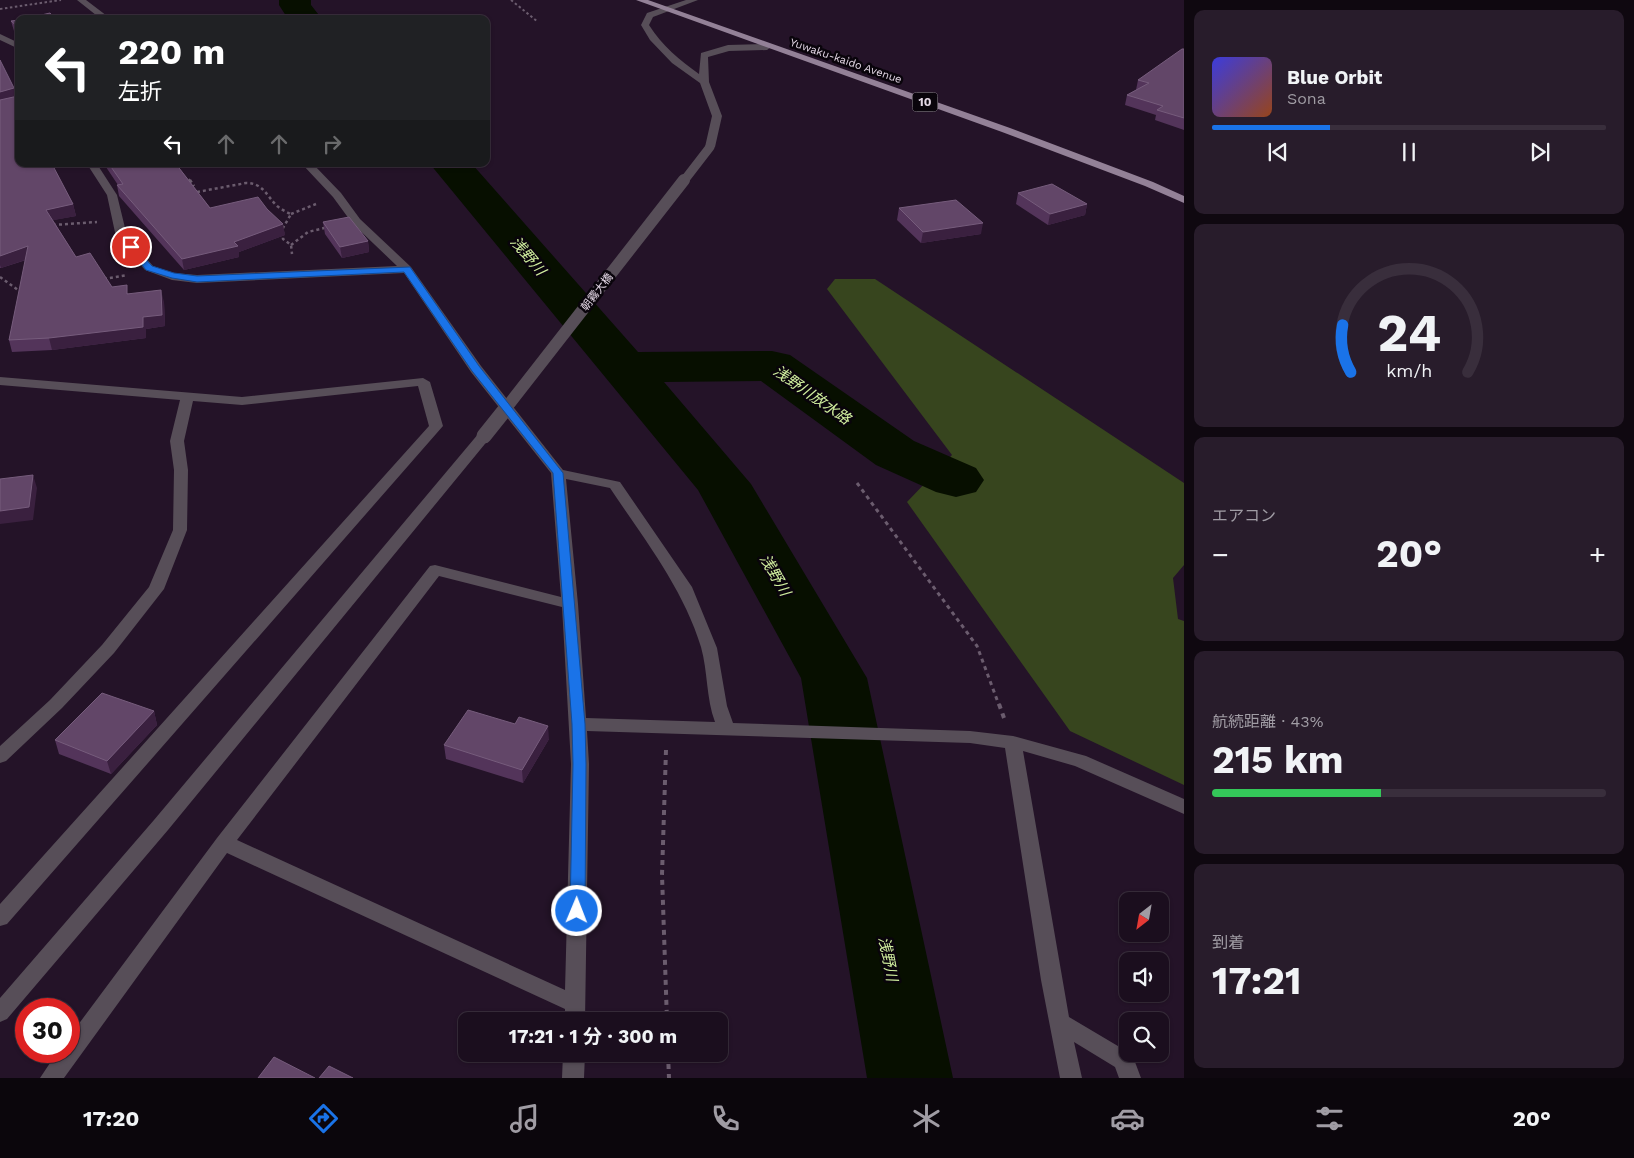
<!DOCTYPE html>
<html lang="ja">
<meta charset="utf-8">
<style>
body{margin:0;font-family:"Work Sans","Noto Sans JP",sans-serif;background:#281c2b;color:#f1f3f6;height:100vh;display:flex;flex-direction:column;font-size:19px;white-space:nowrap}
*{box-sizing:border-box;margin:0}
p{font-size:16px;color:#a09ca4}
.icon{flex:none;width:28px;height:28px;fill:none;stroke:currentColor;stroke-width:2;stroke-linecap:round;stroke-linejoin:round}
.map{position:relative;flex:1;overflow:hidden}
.panel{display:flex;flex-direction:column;gap:10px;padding:10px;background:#0f0810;width:450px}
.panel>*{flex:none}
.hud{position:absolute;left:15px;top:15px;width:475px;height:152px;border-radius:10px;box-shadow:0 1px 4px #0004,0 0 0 1px #392e3c;background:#202124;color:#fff;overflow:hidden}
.needle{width:32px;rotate:211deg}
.buttons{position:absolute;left:1119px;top:892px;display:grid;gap:10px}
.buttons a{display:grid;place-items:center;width:50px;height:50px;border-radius:10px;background:#1b0e1e;box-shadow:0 1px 4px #0004,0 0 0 1px #392e3c;font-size:25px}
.speed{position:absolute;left:15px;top:998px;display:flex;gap:10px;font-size:25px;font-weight:700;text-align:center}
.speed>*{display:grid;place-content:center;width:65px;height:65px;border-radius:50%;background:#1b0e1e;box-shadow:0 1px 4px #0004,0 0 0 1px #392e3c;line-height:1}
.speed .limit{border:8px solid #d22;background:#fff;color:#111}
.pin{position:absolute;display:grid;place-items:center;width:42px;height:42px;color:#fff;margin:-21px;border:2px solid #fff;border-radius:50%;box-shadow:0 1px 5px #0007}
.me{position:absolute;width:55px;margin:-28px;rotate:1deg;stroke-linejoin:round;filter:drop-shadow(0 0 4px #0008)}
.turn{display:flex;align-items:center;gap:18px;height:105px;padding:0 20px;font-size:22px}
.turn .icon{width:65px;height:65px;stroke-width:2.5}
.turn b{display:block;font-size:35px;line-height:42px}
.lanes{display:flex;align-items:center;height:48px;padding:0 20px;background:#0003;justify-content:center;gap:25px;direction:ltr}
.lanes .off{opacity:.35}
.big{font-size:38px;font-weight:700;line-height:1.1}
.panel .widget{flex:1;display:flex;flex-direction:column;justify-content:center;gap:8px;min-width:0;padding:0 18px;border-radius:10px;background:#281c2b}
.panel .dial{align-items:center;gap:0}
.dial svg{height:130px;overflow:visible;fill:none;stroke:#392e3c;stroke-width:7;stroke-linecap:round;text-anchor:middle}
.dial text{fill:#f1f3f6;stroke:none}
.song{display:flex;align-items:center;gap:15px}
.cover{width:60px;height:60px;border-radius:8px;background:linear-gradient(135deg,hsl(240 70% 55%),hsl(20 70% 35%))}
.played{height:5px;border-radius:2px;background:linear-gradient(90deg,#1a73e8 30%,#392e3c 30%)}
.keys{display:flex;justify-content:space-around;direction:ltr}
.heat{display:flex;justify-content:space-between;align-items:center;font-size:28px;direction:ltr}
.charge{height:8px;border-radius:4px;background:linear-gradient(90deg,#34c759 43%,#392e3c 0)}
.trip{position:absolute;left:458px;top:1012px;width:270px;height:50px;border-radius:10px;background:#1b0e1e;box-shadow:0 1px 4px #0004,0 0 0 1px #392e3c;font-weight:700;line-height:50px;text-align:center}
.menu{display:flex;height:80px;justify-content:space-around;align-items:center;background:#0b060c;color:#a09ca4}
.menu .icon{width:35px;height:35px}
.menu .selected{color:#1a73e8}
.menu b{font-size:22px;color:#f1f3f6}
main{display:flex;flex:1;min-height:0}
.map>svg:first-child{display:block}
.green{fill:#37451e}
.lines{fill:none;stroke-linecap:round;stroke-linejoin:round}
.river{fill:#070f00;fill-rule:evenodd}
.path-far3{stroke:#6b5c6e;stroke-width:2;stroke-dasharray:2.5 2.5;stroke-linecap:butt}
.path-far2{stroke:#6b5c6e;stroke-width:2.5;stroke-dasharray:3 3;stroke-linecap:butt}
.path-far1{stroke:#6b5c6e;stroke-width:3;stroke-dasharray:4 4;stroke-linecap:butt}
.path{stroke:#6b5c6e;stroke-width:4;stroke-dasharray:5 5;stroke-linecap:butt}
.minor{fill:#574e58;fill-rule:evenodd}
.major{fill:#938197;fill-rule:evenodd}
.minor-bridge-far2{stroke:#574e58;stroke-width:9}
.minor-bridge-far1{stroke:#574e58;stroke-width:12}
.minor-bridge{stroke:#574e58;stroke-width:15}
.wall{fill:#53345a}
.shaded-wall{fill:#3a203f}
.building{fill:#624668;stroke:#765c7c}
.route{fill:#1a73e8;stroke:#114b97}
.labels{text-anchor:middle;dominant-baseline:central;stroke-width:5;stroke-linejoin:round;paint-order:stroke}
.far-street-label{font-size:11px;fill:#e3d7e5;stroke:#09040b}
.shield{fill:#09040b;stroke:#a298a4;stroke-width:1}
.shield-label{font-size:12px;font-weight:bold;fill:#e3d7e5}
.water-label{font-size:15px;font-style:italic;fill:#d1ef9f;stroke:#09040b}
</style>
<main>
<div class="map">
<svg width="1184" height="1078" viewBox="0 0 1184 1078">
<rect width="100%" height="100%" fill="#241328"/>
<!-- green -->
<path class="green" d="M835 279H875L1184 483V565L1173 578 1178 619 1184 621V785L1070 731 907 502 952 455 827 289Z"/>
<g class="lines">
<!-- river -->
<path class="river" d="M279 0H311V5L322 19H288L279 5Z
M430 164H472L638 352 772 351 790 355 914 441 976 468 984 480 976 492 956 497 936 492 876 465 761 381 664 382 751 484 867 678 953 1078H867L801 678 698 490Z"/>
<!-- path-far3 -->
<path class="path-far3" d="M511 0 538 22
M0 9 61 0
M189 179 191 182"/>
<!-- path-far2 -->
<path class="path-far2" d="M190 180 194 186
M197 192 246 183C263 183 266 195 277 206 281 209 286 212 291 214L283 228V239L291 245 292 254
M291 214 316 204
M53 225 97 222
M291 245 308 232 328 227
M0 277 22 293
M104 279 127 275"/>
<!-- path-far1 -->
<path class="path-far1" d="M857 483 977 646 999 705"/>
<!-- path -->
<path class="path" d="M999 704 1004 718
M666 750 662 875 667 1021
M668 1054 669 1078"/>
<!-- minor -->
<path class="minor" d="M77 0H86L111 19H101Z
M686 0H698L653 17 649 25C662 46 680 60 699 74L701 53 728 45 767 44 771 47 767 50 729 51 708 57 709 82 722 116 715 147 710 150 705 147 712 116 700 83 672 63 650 40 641 25 647 13Z
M0 34 19 43V49L0 40Z
M87 164H97L117 195 127 236 153 266 174 273 197 275 397 266 352 223 333 197 302 164H313L341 193 360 219 411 267 481 366 563 470 620 482 692 587 717 648 727 706 733 723 970 731 1013 736 1086 756 1184 799V814L1075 766 1023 751 1069 1017 1128 1052V1054H1132L1141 1078H1119L1115 1067 1074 1042 1082 1078H1060L1041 980 1005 748 970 743 587 731 589 764 585 1021H565V1009L227 853 64 1078H40L58 1051H69V1037L217 838 430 566 435 565 561 597 551 473 471 372 404 273 197 283 172 280 145 270 116 237 107 195ZM566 479 610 488C644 539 683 588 701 647 708 672 706 698 715 722L586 718 578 604ZM439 576 562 607 571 764 565 990 237 840Z
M0 377 242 397 423 378 430 382 443 426 7 924 0 926V904L429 426 418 386 242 405 193 401 184 441 188 470 187 530 164 589 114 653 62 708 6 761 0 763V746L50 700 102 645 149 587 173 530 174 470 170 441 180 400 0 385Z
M484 432 489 433 491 436 489 439 168 830 7 1019 0 1022V998L154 820 479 433Z
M563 1054H585L584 1078H562Z"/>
<!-- major -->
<path class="major" d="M636 0H648L1010 128 1153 182 1184 196V203L1145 186 1002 132Z"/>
<!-- minor-bridge-far2 -->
<path class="minor-bridge-far2" d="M683 182 710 147"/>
<!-- minor-bridge-far1 -->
<path class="minor-bridge-far1" d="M503 412 684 180"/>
<!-- minor-bridge -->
<path class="minor-bridge" d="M484 436 504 411"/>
</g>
<!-- wall -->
<path class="wall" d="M19 20V36L14 31 11 21Z
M1184 49V130L1155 120 1156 115 1125 105 1127 95 1136 90 1138 80Z
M0 60 16 96 73 204 76 216 53 220 76 257 112 287 129 294 164 302 165 326 146 329V338L52 350 12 352 9 340 26 260 1 268H0Z
M104 164H176L210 208 285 235 239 252V257L184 270 119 196 117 185H118Z
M1018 193 1087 204 1085 215 1048 225 1016 204Z
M899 208 981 234 921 243 897 220Z
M323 222 368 241 369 252 342 258 325 234Z
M154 711 157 725 111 774 59 754 55 740Z
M549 739 523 783 446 759 444 745Z"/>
<!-- shaded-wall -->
<path class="shaded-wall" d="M14 88 16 98 0 102V92Z
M73 204 76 216 49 221 46 210Z
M1087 204 1085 215 1048 225 1050 214Z
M983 223 981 234 921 243 923 232Z
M283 224 285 235 239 252V257L184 270 182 259Z
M368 241 369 252 342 258 340 247Z
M28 246 31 258 1 268 0 265V256Z
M161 290 164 302 165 326 146 329V338L52 350 49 338Z
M33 475 37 488 33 520 0 524V511Z
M154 711 157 725 111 774 107 761Z
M548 726 549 739 523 783 522 770Z"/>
<!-- building -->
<path class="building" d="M50 13 56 19H24Z
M19 20V28L11 21Z
M1182 49H1184V118L1157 110 1163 106 1127 95 1149 83 1138 80Z
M0 60 14 88 0 92Z
M18 96 19 97V164H52L73 204 46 210 76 257 90 253 112 287 127 285V294L161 290 162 315 143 317V327L49 338 9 340 28 246 0 256V100Z
M109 164H176L210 208 258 197 267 209 283 224 234 242 238 246 182 259 117 185 123 184Z
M1052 184 1087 204 1050 214 1018 193Z
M956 200 983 223 923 232 899 208Z
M349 217 368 241 340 247 323 222Z
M33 475 29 507 0 511V479Z
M102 693 154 711 107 761 55 740Z
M468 710 515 724 519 717 548 726 522 770 444 745Z
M274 1057 315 1078H258Z
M329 1066 353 1078H319Z"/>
<!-- route -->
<path class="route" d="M131 245 134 246 152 266 174 273 197 276 410 267 479 366 563 473 585 724 586 764 585 911 582 916 577 917 572 916 570 911 573 764 572 724 553 473 472 371 404 272 197 282 172 278 146 270 127 247Z"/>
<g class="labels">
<!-- far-street labels -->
<g class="far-street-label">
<text transform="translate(846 61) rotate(19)">Yuwaku-kaido Avenue</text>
<text transform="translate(597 292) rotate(-52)">朝霧大橋</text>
</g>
<!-- shield labels -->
<rect class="shield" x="912.5" y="92.5" width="25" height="19" rx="4"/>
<g class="shield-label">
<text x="925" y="102">10</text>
</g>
<!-- water labels -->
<g class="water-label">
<text transform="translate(528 256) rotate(50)">浅野川</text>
<text transform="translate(812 395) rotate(35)">浅野川放水路</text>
<text transform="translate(775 575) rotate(60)">浅野川</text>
<text transform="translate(888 959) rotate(79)">浅野川</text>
</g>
</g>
</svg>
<div class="buttons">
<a><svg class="needle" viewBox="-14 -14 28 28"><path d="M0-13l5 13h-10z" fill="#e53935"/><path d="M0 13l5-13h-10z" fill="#a09ca4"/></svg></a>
<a><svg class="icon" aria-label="sound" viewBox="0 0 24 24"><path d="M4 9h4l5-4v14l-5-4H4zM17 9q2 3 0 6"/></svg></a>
<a><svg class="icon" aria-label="search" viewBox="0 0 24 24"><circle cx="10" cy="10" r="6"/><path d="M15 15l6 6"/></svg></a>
</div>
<div class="speed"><div class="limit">30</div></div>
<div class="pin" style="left:131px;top:247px;background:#d93025"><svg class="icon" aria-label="arrive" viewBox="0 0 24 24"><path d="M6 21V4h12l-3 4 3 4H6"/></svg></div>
<svg class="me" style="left:577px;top:911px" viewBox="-20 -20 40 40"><circle r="17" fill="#1a73e8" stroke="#fff" stroke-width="3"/><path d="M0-11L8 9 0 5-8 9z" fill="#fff"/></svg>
<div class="trip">17:21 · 1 分 · 300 m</div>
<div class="hud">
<div class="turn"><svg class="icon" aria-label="left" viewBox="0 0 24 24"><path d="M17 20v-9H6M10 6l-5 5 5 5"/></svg><div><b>220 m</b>左折</div></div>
<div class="lanes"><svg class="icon" aria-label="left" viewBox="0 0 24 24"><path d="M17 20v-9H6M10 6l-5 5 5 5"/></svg><svg class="icon off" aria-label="ahead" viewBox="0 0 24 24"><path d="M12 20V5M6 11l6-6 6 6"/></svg><svg class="icon off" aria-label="ahead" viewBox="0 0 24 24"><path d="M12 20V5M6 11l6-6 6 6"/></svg><svg class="icon off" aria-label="right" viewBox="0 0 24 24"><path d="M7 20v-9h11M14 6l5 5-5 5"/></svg></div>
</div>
</div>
<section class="panel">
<div class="widget">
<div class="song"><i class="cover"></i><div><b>Blue Orbit</b><p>Sona</p></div></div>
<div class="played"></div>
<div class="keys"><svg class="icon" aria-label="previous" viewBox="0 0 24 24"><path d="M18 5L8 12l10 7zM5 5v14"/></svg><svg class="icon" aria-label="pause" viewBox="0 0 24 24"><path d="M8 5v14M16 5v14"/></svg><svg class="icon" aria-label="next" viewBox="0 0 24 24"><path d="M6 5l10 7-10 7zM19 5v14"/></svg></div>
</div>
<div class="widget dial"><svg viewBox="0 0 100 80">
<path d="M14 69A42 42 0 1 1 86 69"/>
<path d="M14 69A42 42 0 0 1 9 40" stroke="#1a73e8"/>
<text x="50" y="56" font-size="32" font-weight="700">24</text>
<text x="50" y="72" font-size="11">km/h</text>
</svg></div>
<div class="widget"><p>エアコン</p>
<div class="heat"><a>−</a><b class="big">20°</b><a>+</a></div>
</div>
<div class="widget"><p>航続距離 · 43%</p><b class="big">215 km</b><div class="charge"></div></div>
<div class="widget"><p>到着</p><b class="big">17:21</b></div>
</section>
</main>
<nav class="menu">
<b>17:20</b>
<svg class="icon selected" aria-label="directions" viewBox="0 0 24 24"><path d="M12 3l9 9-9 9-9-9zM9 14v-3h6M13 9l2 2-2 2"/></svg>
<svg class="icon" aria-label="music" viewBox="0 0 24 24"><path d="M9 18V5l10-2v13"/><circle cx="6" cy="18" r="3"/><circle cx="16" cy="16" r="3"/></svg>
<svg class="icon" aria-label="phone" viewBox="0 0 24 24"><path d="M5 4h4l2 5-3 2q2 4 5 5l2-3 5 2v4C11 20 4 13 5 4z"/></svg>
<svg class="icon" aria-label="climate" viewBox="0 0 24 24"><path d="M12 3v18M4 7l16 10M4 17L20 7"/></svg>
<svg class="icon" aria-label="car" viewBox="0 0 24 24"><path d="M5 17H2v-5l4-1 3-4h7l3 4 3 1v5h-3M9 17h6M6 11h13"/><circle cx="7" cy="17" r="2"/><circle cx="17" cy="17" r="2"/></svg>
<svg class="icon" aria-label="filters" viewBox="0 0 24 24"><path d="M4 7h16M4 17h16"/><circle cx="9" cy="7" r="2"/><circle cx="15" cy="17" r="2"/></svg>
<b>20°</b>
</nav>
